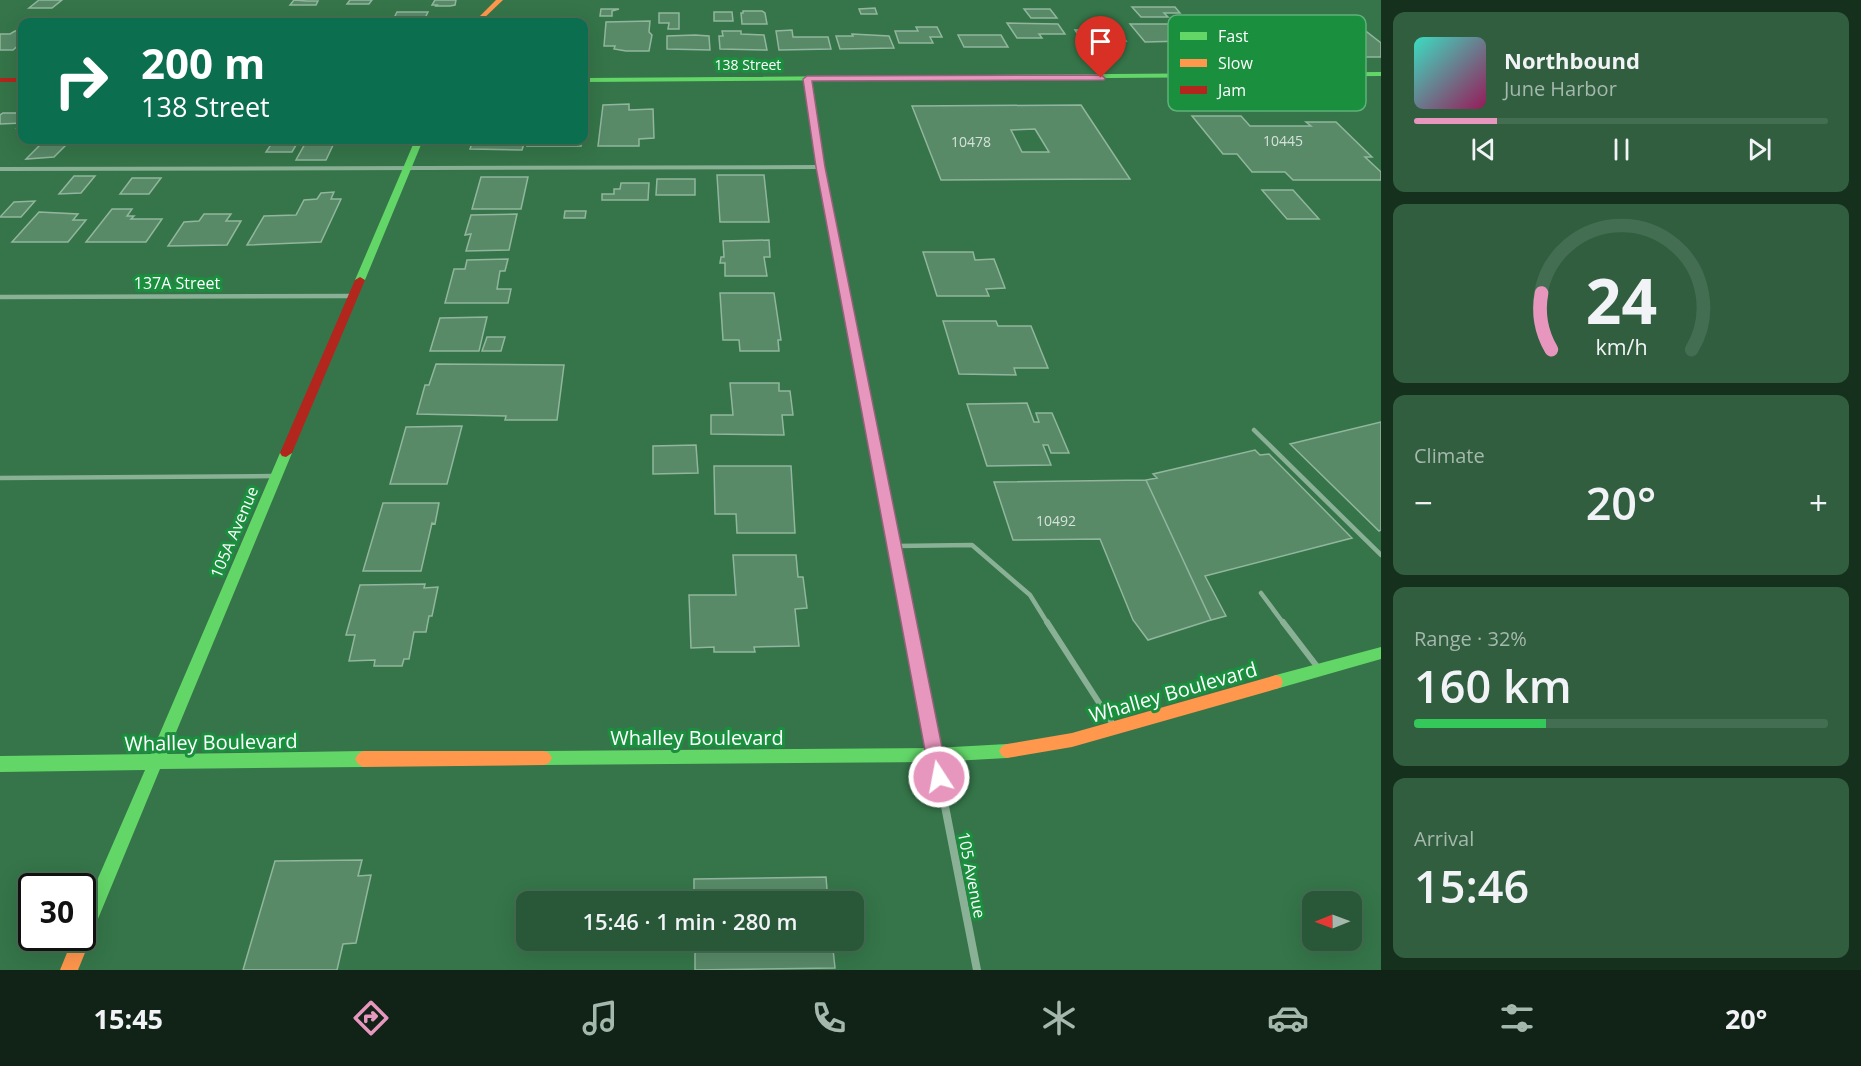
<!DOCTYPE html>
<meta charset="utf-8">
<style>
body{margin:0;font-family:"Open Sans",sans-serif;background:#305e3f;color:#f1f3f6;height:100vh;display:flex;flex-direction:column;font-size:22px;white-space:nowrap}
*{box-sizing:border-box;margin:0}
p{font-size:20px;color:#a5b8ad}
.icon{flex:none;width:33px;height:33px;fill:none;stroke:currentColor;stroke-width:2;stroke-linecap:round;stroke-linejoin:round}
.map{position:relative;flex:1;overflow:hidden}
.drawer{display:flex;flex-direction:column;gap:12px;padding:12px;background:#16301e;width:480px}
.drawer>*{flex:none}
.guide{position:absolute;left:18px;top:18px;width:570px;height:126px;border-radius:12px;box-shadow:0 6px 24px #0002,0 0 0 2px #446e52;background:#0b6e4f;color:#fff;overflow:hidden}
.needle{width:39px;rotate:269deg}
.fabs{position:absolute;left:1302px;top:891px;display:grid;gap:12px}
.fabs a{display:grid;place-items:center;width:60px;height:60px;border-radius:12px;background:#285837;box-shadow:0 6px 24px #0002,0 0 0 2px #446e52;font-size:30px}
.speed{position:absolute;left:18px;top:873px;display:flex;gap:12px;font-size:30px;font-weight:700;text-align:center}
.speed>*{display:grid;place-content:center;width:78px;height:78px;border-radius:50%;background:#285837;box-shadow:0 6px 24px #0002,0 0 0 2px #446e52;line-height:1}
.speed .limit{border:3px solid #111;border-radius:9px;background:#fff;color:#111}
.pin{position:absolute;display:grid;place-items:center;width:51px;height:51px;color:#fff;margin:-62px -26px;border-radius:50% 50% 50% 0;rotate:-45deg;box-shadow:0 0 6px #0007}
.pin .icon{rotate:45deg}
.me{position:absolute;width:66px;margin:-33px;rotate:349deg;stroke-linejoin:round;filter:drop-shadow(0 0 4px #0008)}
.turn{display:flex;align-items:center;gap:21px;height:126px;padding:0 24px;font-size:27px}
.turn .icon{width:78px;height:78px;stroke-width:2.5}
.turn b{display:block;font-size:42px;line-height:51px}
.big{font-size:45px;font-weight:600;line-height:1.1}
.drawer .card{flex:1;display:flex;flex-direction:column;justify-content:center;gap:9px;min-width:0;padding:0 21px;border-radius:12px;background:#305e3f}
.drawer .dial{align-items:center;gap:0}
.dial svg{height:156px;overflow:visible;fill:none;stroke:#446e52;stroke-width:7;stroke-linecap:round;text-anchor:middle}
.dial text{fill:#f1f3f6;stroke:none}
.song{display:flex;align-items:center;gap:18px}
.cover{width:72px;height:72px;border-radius:9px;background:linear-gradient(135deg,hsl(170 70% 55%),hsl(330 70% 35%))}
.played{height:6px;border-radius:3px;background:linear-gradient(90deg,#e797bd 20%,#446e52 20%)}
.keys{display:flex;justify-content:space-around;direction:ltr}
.heat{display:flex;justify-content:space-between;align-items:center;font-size:33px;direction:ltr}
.charge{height:9px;border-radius:4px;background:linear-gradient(90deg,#34c759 32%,#446e52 0)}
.trip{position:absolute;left:516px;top:891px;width:348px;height:60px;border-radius:12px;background:#285837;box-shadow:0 6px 24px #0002,0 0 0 2px #446e52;font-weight:600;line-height:60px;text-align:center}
.menu{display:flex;height:96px;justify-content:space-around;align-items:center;background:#102316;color:#a5b8ad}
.menu .icon{width:42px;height:42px}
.menu .active{color:#e797bd}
.menu b{font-size:27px;color:#f1f3f6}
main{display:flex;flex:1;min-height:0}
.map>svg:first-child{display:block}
.building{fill:#588a68;stroke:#91b69d;stroke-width:1.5;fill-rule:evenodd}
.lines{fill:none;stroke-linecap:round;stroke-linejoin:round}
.lane-far2{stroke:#8ab196;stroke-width:4}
.lane-far1{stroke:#8ab196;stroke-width:4.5}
.lane{stroke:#8ab196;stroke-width:6}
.street-far3{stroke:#8ab196;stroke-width:4}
.street-far2{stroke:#8ab196;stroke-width:4.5}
.street-far1{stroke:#8ab196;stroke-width:6}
.street{stroke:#8ab196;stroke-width:8}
.fast{fill:#63d668;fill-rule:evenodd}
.slow{fill:#ff974d;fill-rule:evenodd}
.jam{fill:#b3261e;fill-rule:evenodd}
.route{fill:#e797bd;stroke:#96627b;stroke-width:1.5}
.labels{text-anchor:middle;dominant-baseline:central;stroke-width:6;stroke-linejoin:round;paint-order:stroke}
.far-street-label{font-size:14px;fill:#fff;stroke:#1a903f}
.number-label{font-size:14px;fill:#d5e2d9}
.street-label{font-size:16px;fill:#fff;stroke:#1a903f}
.near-street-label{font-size:20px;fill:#fff;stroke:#1a903f}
.key{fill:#1a903f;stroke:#5fb179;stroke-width:1.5}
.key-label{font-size:16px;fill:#fff}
</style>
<main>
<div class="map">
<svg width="1381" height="970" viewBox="0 0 1381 970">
<rect width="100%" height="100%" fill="#357549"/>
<!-- building -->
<path class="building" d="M39 0H62L52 8H29Z
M294 0 307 1H318L316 5H290Z
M350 0H372L369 4H347Z
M435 0H456L455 5 450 6H436L437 5H432Z
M1132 7H1175L1180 13H1164L1168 17H1141Z
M875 8 877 14H861L859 9Z
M601 9H619L612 11V16H600Z
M1024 9H1050L1057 18H1031Z
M743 11H762L765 13 767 24H742L741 13H743Z
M397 12H428L423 22H392Z
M714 12H732L733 21H714Z
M659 13H679V29H668L669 23H659Z
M650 21 649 32 652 35 649 51H626L614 49 615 46H604L606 22Z
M1007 23 1058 24 1065 34H1039L1042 38H1017Z
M1130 24H1169L1185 41 1145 42Z
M1260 25H1358L1381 43V57H1295Z
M916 27H937L942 37H930L933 43H899L895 31H918Z
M792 30 793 37H828L831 49 779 50 776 31Z
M1075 30H1117L1126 41 1083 42Z
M15 31H22V42L13 50H0V34H10Z
M722 31H741V34L764 35 767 50 720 49 719 36H723Z
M852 34 889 36 894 48 840 49 836 36H853Z
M695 35 709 36 710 50 667 49V36Z
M958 35H1001L1008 47H964Z
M629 104V110L653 109 654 138 639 139V146H598L603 105Z
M1081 105 1130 179 941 180 912 106ZM1035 129 1049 152H1022L1011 130Z
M22 107V128H17L22 123 0 124V115L3 113H16Z
M1192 116H1241L1250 126H1311L1306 122H1336L1372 157H1365L1381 172V180H1293L1285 172H1252L1237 154H1223Z
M274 140H299L292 152H266Z
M318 140H371L335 141 326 160H296L306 142Z
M473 140H525L522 150 470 149Z
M529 140H582L581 146H527Z
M42 143H68L54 157 26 159Z
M717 175H764L769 222H720Z
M74 176H95L81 193 59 194Z
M481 177H528L521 209H472Z
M132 178H161L149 194H120Z
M657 179H695V195H656Z
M621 183H649L648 200H602V194H614V189H620Z
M1262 190H1293L1319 219H1287Z
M334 192 331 199H341L321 242 247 245 264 216 296 215 304 200 317 199 321 193Z
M35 201 21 217H0L14 202Z
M112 209H132L127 216H134L131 219H162L146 242H86Z
M565 211H586L585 218H564Z
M39 212 78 214 73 220H86L68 242H12Z
M204 214H231L226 221H241L227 245 168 246 184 222 199 221Z
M517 214 509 250 466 251 471 234 465 235 471 215Z
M769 240 770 257H764L767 276H725V263H720L721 257H724L723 241Z
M923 252H973L975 260 994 259 1005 288 986 289 989 296H937Z
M508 259 505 271H500L497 289H511L508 303H445L454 269H465L467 260Z
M720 293H774L781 340H778L779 351H740L739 340H723Z
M487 317 479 351H430L440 318Z
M943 321H996L998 326H1031L1048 368H1014L1016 375 959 374Z
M487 337H505L501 351H482Z
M436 364 564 365 557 420H505L506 416 417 414 425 385H429Z
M730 383H779V391H790L793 415H782L784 435 711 434V415H733Z
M1027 403 1034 422H1039L1036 413H1052L1069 453H1051L1048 445H1043L1051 465 987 466 967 404Z
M1381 422V530L1379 531 1290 444Z
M462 426 447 484H390L406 427Z
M696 445 698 473 653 474V446Z
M1255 450 1260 455 1269 454 1352 538 1205 576 1226 616 1211 620 1146 480 1157 478 1153 474Z
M714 466H791L795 533H737L736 514H715Z
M1146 480 1211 620 1148 640 1133 620 1100 539 1013 540 994 482Z
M383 503H439L435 524 432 523 421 571H363Z
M733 555H796L798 577H803L807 608 795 609 799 646 754 647 755 652H714V647L691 648 689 595H736Z
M425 584 424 588 438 587 432 616H429L426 632H414L409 659H404L402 666H374L375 660 349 661 355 635H346L360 585Z
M362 860 358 876 371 875 356 943 343 944 337 970H243L275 861Z
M826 877 828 902H694V879Z
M695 940H832L835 968 695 970Z"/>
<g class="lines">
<!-- lane-far2 -->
<path class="lane-far2" d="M0 169 821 167"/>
<!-- lane-far1 -->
<path class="lane-far1" d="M1254 430 1381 555
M0 478 275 476
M895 546 972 545 1030 595 1048 624
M1261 593 1284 624"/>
<!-- lane -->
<path class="lane" d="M1047 622 1114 726
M1283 622 1319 669"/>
<!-- street-far3 -->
<path class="street-far3" d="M807 79 819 156"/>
<!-- street-far2 -->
<path class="street-far2" d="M819 154 858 358
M0 297 353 296"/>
<!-- street-far1 -->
<path class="street-far1" d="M858 357 910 624"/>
<!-- street -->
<path class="street" d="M909 622 977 970"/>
<!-- fast -->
<path class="fast" d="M1381 72V76L584 82V78Z
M415 140H423L365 280 360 283 357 282 355 280Z
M286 449 292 453 167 754 363 751 368 754 371 759 368 764 363 767 160 769 88 943 82 946 76 943 73 938H82V915L145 770 0 772V756L151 754 280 453Z
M1381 647V659L1276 689 1271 687 1269 682 1271 677 1276 675Z
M1007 744 1012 746 1015 751 1012 756 1007 758 935 762 544 765 539 763 536 758 539 753 544 751 935 748Z"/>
<!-- slow -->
<path class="slow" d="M496 0H503L480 22H474Z
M1276 675 1281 677 1283 682 1281 687 1276 689 1072 747 1007 758 1002 756 999 751 1002 746 1007 744 1072 733Z
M363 751H544L549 753 552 758 549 763 544 765 363 767 358 764 355 759 358 754Z
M82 929 88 932 91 938 78 970H60L73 938H82Z"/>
<!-- jam -->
<path class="jam" d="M0 78H22V82H0Z
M360 277 365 280 292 453 286 457 282 456 280 453 355 280Z"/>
</g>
<!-- route -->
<path class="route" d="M1101 75 1105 78 1104 80 812 81 825 167 948 777 945 783 939 786 933 783 930 777 816 167 803 79 807 76Z"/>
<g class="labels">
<!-- far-street labels -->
<g class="far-street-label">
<text x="748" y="64">138 Street</text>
</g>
<!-- number labels -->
<g class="number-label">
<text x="1283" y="140">10445</text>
<text x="971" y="141">10478</text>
<text x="1056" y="520">10492</text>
</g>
<!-- street labels -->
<g class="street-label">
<text x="177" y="283">137A Street</text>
<text transform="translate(234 532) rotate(-67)">105A Avenue</text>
<text transform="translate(972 875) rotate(79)">105 Avenue</text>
</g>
<!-- near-street labels -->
<g class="near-street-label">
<text transform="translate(1173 692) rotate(-16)">Whalley Boulevard</text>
<text x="697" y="737">Whalley Boulevard</text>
<text transform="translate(211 742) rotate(-1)">Whalley Boulevard</text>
</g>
</g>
<!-- legend -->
<rect x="1168" y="15" width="198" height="96" rx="9" class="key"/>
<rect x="1180" y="32" width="27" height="8" fill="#63d668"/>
<rect x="1180" y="59" width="27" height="8" fill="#ff974d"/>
<rect x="1180" y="86" width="27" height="8" fill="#b3261e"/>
<g class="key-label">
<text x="1218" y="42">Fast</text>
<text x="1218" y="69">Slow</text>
<text x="1218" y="96">Jam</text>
</g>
</svg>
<div class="fabs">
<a><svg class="needle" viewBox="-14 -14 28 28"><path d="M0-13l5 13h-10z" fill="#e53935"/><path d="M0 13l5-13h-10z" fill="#a5b8ad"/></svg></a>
</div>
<div class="speed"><div class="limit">30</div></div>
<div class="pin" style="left:1101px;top:78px;background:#d93025"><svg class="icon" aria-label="arrive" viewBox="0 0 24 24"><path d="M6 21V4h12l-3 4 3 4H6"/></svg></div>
<svg class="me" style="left:939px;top:777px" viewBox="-20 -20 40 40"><circle r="17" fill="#e797bd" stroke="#fff" stroke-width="3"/><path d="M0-11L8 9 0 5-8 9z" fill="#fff"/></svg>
<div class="trip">15:46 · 1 min · 280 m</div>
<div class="guide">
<div class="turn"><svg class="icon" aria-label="right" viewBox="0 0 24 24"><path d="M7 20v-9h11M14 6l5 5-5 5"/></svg><div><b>200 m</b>138 Street</div></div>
</div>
</div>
<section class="drawer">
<div class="card">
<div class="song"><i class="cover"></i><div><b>Northbound</b><p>June Harbor</p></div></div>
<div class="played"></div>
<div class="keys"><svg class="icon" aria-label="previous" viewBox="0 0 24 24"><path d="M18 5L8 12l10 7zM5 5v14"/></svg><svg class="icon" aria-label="pause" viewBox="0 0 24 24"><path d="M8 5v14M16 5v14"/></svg><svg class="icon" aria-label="next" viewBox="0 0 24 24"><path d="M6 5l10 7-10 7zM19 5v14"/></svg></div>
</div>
<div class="card dial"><svg viewBox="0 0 100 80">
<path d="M14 69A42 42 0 1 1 86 69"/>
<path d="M14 69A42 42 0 0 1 9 40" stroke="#e797bd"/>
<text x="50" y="56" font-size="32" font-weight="700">24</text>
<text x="50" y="72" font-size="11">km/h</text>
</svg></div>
<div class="card"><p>Climate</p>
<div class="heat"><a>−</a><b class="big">20°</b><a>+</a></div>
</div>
<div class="card"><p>Range · 32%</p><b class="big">160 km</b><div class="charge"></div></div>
<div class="card"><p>Arrival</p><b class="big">15:46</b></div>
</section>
</main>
<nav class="menu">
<b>15:45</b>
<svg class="icon active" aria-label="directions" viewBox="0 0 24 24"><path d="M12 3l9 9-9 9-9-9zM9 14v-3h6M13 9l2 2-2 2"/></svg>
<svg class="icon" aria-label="music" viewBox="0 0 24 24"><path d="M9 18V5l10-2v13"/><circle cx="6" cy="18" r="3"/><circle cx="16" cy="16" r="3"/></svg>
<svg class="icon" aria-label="phone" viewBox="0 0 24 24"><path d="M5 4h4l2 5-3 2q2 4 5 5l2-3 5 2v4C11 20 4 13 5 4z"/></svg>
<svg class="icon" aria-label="climate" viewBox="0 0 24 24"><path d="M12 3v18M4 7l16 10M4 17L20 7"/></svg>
<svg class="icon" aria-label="car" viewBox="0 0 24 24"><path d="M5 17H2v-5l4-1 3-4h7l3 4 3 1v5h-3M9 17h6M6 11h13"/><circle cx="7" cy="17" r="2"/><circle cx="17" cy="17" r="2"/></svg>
<svg class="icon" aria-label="filters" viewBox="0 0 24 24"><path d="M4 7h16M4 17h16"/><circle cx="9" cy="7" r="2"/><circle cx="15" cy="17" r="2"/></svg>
<b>20°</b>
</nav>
